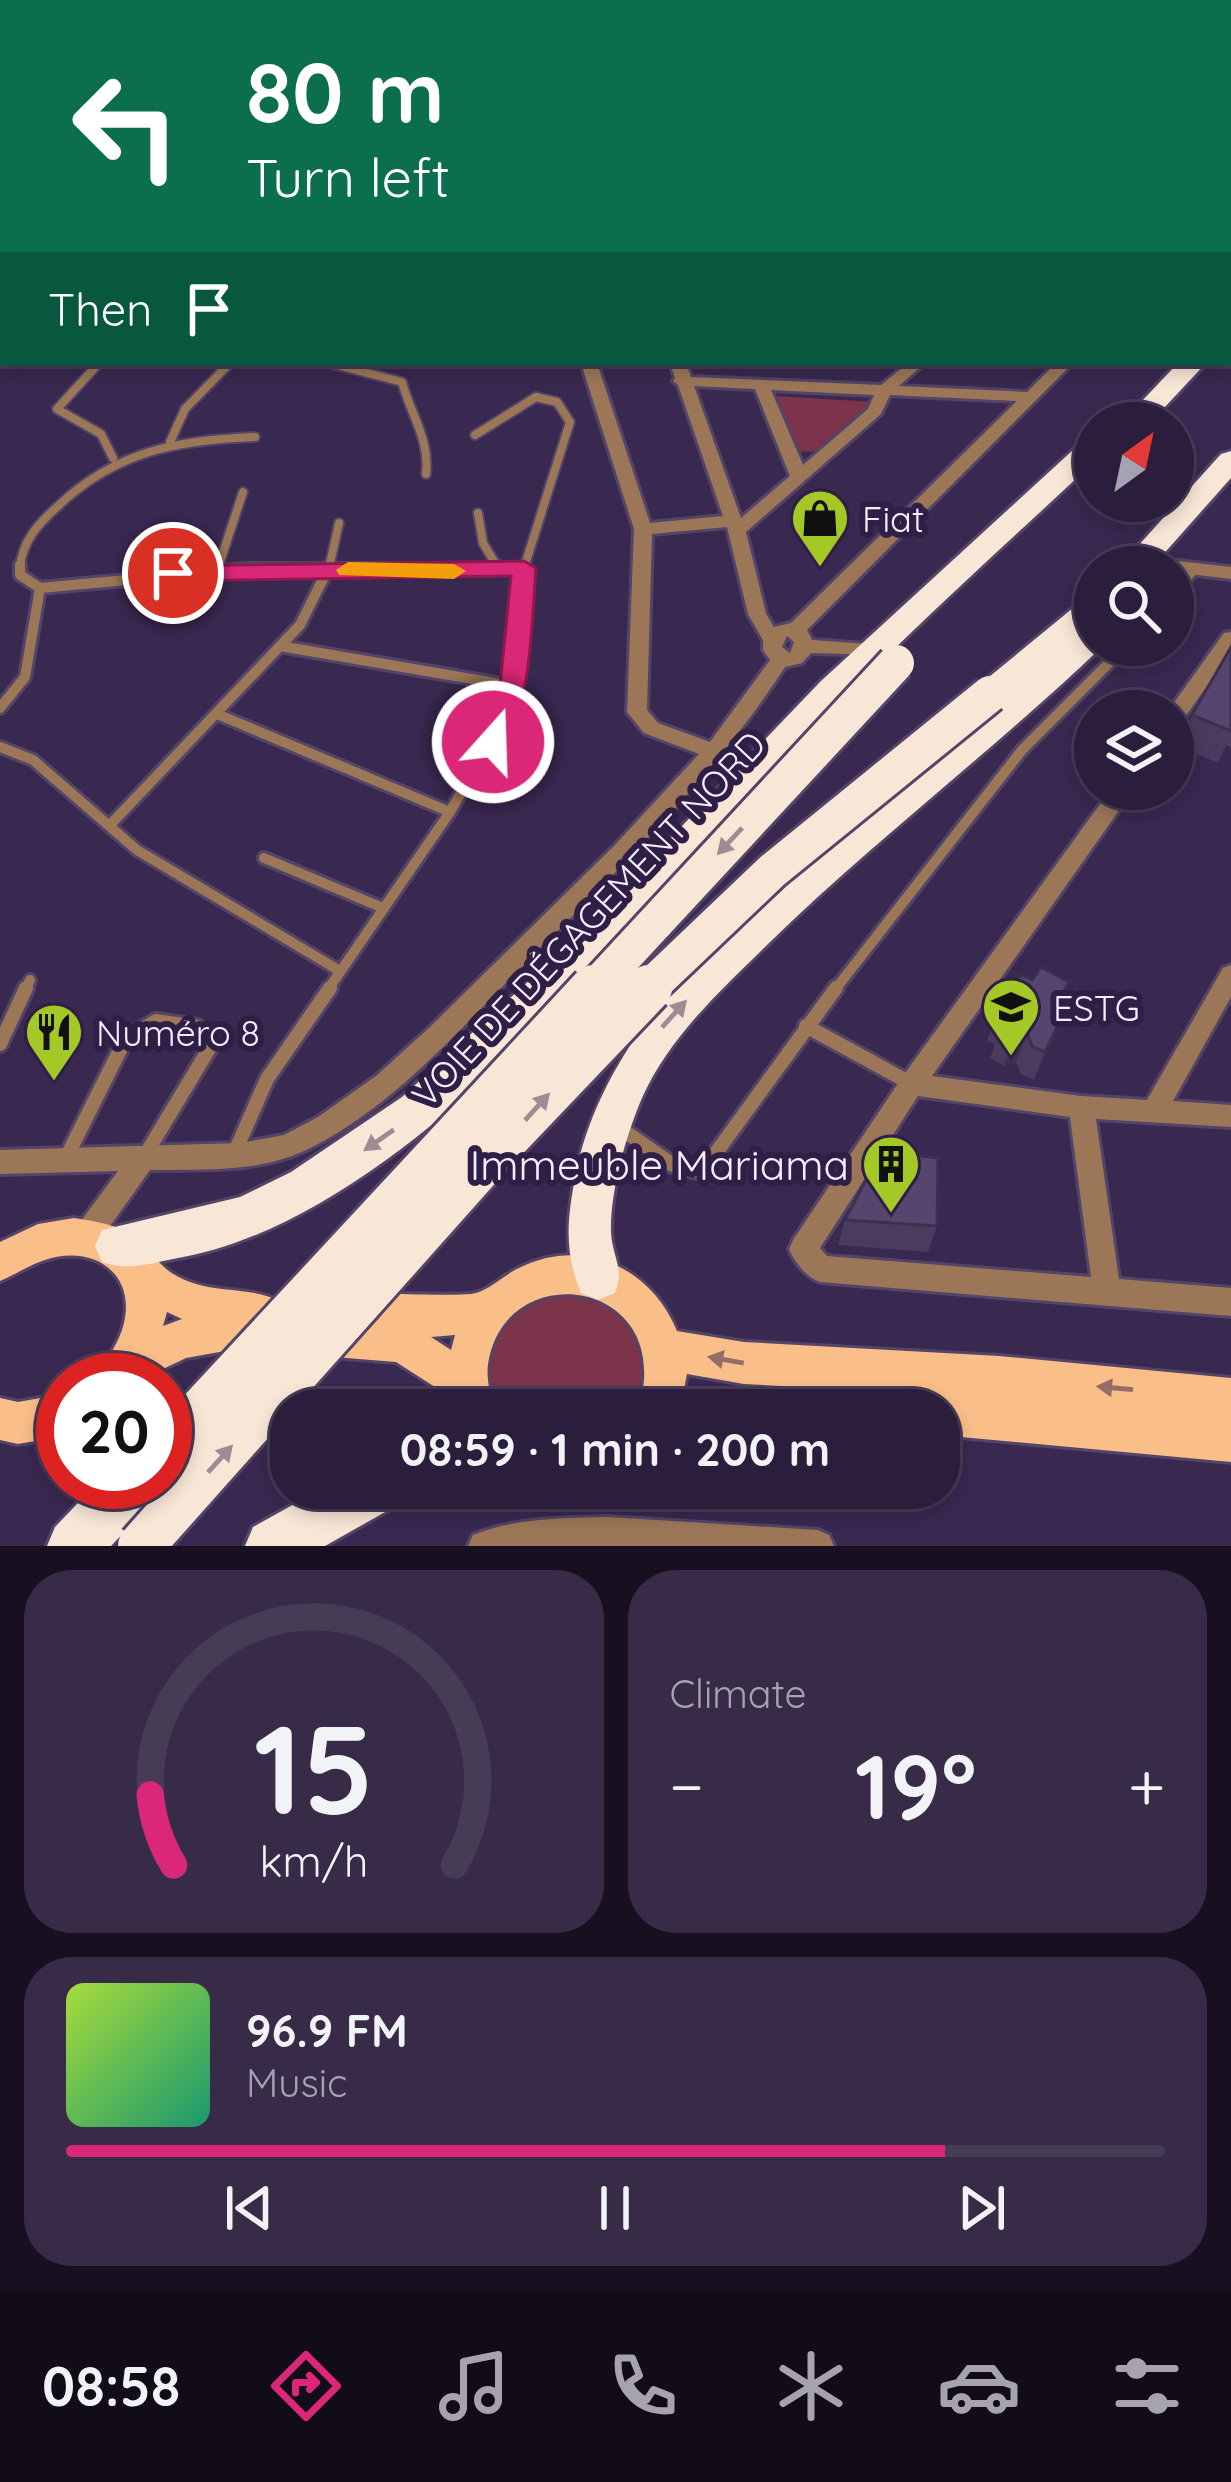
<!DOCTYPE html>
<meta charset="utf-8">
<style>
body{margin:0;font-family:Quicksand,sans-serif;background:#372b47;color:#f1f3f6;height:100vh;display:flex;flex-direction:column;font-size:45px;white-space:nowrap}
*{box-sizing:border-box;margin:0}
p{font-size:39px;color:#a6a2af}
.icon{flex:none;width:66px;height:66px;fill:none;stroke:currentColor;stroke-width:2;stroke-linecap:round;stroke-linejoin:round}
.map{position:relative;height:1546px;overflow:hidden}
.side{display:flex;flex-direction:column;gap:24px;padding:24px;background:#181021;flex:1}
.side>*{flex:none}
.top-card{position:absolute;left:0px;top:0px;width:1233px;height:366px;box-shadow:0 6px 18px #0003,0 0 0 3px #473c56;background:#0b6e4f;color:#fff;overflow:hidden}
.needle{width:78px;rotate:33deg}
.fabs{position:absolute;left:1074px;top:402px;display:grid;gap:24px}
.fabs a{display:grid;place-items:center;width:120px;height:120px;border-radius:50%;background:#2b1e3c;box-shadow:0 6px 18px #0003,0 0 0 3px #473c56;font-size:60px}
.speed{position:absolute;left:36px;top:1353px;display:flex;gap:24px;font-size:60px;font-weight:700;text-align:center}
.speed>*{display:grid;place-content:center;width:156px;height:156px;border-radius:50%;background:#2b1e3c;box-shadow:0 6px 18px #0003,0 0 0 3px #473c56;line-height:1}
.speed .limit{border:18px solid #d22;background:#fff;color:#111}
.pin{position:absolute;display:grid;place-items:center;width:102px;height:102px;color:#fff;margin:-51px;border:6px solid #fff;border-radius:50%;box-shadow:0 3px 12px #0007}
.me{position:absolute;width:132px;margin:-66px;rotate:20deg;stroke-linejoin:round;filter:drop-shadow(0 0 9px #0008)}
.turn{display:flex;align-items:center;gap:42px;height:252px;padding:0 48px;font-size:54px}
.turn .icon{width:156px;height:156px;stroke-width:2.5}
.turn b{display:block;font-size:84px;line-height:102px}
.then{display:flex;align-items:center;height:114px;padding:0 48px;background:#0003;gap:24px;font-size:45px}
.big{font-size:90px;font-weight:800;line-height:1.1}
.side .widget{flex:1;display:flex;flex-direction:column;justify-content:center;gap:18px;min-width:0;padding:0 42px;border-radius:48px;background:#372b47}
.side .dial{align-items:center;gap:0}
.dial svg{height:312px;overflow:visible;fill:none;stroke:#473c56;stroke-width:7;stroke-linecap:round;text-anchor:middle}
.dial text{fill:#f1f3f6;stroke:none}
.song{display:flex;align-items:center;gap:36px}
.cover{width:144px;height:144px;border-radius:18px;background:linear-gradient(135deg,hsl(80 70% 55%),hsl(160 70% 35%))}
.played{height:12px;border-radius:6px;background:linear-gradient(90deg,#db2777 80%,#473c56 80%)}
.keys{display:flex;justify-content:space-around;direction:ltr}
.heat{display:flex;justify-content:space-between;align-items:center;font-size:66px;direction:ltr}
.side .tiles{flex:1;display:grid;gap:24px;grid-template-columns:1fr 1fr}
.widget:last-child{grid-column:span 2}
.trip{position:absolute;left:270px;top:1389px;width:690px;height:120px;border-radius:48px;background:#2b1e3c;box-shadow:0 6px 18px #0003,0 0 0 3px #473c56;font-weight:800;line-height:120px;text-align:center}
.menu{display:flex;height:192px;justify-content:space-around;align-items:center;background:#110c18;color:#a6a2af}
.menu .icon{width:84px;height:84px}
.menu .on{color:#db2777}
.menu b{font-size:54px;color:#f1f3f6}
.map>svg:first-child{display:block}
.green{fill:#7b344a}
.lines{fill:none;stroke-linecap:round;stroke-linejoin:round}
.lane-far3-casing{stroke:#534468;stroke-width:9}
.lane-far2-casing{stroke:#534468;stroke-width:12}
.lane-far1-casing{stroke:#534468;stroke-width:16}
.lane-casing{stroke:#534468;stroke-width:20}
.street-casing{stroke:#534468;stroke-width:6}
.primary-casing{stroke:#534468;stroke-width:6}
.highway-casing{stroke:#534468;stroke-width:6}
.path{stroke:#887c9a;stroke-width:6;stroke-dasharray:15 8;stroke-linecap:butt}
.lane-far3{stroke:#9b7757;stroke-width:6}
.lane-far2{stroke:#9b7757;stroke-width:8}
.lane-far1{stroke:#9b7757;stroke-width:10}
.lane{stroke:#9b7757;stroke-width:14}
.street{fill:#9b7757;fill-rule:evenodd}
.primary{fill:#fabe88;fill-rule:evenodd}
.highway{fill:#f8e6d7;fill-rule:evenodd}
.highway-bridge-far1-casing{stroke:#534468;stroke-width:42;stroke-linecap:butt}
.highway-bridge-casing{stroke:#534468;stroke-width:52;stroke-linecap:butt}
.highway-bridge-far1{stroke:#f8e6d7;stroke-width:36}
.highway-bridge{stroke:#f8e6d7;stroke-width:46}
.wall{fill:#4a3b5f}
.shaded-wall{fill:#3c304e}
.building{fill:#56456f;stroke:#3c304e;stroke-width:3}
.oneway{fill:#9e8c95}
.oneway2{fill:#946e66}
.route{fill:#db2777;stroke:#8e194d;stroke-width:3}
.slow{fill:#f59e0b}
.labels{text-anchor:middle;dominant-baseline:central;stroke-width:12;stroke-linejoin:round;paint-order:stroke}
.poi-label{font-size:36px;fill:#f3edfd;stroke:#2f1e45;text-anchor:start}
.street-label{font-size:36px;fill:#f3edfd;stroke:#2f1e45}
.near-poi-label{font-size:42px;fill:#f3edfd;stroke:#2f1e45;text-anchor:end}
</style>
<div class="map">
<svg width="1231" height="1546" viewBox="0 0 1231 1546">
<rect width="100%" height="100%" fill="#392850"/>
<!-- green -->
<path class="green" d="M777 396 873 402 820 451 798 452Z
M597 1286 650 1345 637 1410H500C478 1365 491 1336 519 1299Z"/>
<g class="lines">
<defs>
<path id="lane-far3" d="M350 3 355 0"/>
<path id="lane-far2" d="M99 363 57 409 101 434 113 458
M329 363 402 382C411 415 430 440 426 474
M475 435 536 397 557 402 570 422 524 568
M170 442 185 409 230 363
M478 513 483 543 498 568
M20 568C22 541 39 523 58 506 116 451 178 440 255 437
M218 568 243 492
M329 568 339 523"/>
<path id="lane-far1" d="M20 565V575L40 588 246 569H524
M496 565 499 569
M217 571 219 565
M1173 593 1195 568
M280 646 513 686
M0 708 25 677 40 588
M217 714 450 812
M0 747 33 760 137 850 340 971
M110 825 300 625 330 565
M264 858 383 908
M25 991 30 980
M327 991 450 812 505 716 525 565
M834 991 1022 750 1127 645"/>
<path id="lane" d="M806 1026 912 1084
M0 1044 26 988
M617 1126 673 1165 702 1172 836 988
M234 1154 267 1079 330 988
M66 1158 125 1040 156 1021 197 1027 212 1044 144 1157"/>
<path id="street" d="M854 0H864L863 3H853Z
M1222 0H1231V4L1223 2Z
M1230 25H1231V31H1230Z
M1230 52H1231V58H1230Z
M1231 94V102L1230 103V95Z
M1231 193V202H1230V193Z
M581 363H597L650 523 723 516 678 385 673 381 675 378 670 363H686L691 377 881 385 908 363H925L899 386 1027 392 1056 363H1073L807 630 812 640 882 645 885 650 882 655 811 653 802 663 785 667C711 781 615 873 520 969 454 1035 389 1111 304 1151 256 1173 201 1169 150 1170L98 1243 88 1247 78 1243 74 1234 78 1225 118 1171 0 1174V1150L241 1143 284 1135 318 1117 376 1076 430 1027 614 846 699 754 644 733 627 712 634 529ZM694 386 755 389 790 476 741 518ZM771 390 874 395 868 409 803 465ZM890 395 1017 401 791 623 774 627 766 614 746 532 881 414ZM727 527 748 614 763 640V650L770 660 710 742 658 723 647 710 652 534ZM787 636 794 642 790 653 782 647Z
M1159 559 1231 567V579L1173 572V567H1151L1153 561Z
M1231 632V652L1180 724 1173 726V711H1168L1224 633Z
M1111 789H1134L932 1076 1081 1096 1147 1100 1223 968 1231 965V997L1173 1101 1231 1105V1127L1096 1119 1119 1279 1231 1288V1316L820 1282C806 1277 795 1263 789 1249L793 1240 903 1076ZM918 1096 1070 1117 1091 1277 827 1256 820 1248Z
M608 1517 818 1530 829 1535 834 1546H468L473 1535C514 1518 564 1518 608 1517Z"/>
<path id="primary" d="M74 1218C98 1222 125 1225 143 1244 161 1263 164 1273 193 1283 219 1292 249 1288 275 1299L281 1311 319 1314 325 1300C352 1289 434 1297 471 1294 488 1292 503 1275 519 1268 583 1236 651 1267 677 1331L744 1342 999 1356 1231 1378V1462L939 1435V1410H919L924 1399 935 1394 867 1391 878 1395 884 1410H763L769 1395 784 1389H836L744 1384 687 1374 680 1410H638C679 1279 505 1253 488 1364 486 1378 491 1396 493 1410H451L449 1396 396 1362 236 1349 186 1358 140 1380H96C103 1363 116 1348 122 1330 140 1275 94 1242 42 1261 28 1266 14 1275 0 1281V1242L38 1224ZM167 1312 182 1319 163 1326ZM455 1335 451 1350 431 1337Z
M63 1394V1436L18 1444 0 1440V1398L18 1402Z"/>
<path id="highway" d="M1231 314V330L1230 331V315Z
M1178 363H1206L1150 423H1121Z
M1095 436V461C1012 539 925 616 845 698 673 873 423 1218 173 1259 148 1264 126 1271 102 1262L95 1246 102 1230 240 1197 291 1172 402 1097 566 947 821 681 1085 439Z
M1231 451V478L1152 567H1119L1221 454Z
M1095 596V645H1104C996 748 876 839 769 943 722 989 669 1037 642 1098 626 1135 610 1192 611 1232 612 1256 625 1269 615 1293L598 1300 581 1293C564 1252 567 1220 575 1178 611 980 851 823 999 703L978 702 973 694 978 686 1084 599Z
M98 1482H161L154 1501 111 1546H47L55 1527Z
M323 1488H401L394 1507 325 1546H245L253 1527Z"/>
</defs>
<!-- lane-far3 casing -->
<use href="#lane-far3" class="lane-far3-casing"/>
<!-- lane-far2 casing -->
<use href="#lane-far2" class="lane-far2-casing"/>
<!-- lane-far1 casing -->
<use href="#lane-far1" class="lane-far1-casing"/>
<!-- lane casing -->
<use href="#lane" class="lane-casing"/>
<!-- street casing -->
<use href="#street" class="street-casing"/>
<!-- primary casing -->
<use href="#primary" class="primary-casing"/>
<!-- highway casing -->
<use href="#highway" class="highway-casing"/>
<!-- path -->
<path class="path" d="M493 1488 555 1504 614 1488"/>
<!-- lane-far3 -->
<use href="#lane-far3" class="lane-far3"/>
<!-- lane-far2 -->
<use href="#lane-far2" class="lane-far2"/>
<!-- lane-far1 -->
<use href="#lane-far1" class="lane-far1"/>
<!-- lane -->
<use href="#lane" class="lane"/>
<!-- street -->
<use href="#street" class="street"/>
<!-- primary -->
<use href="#primary" class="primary"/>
<!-- highway -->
<use href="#highway" class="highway"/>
<defs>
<path id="highway-bridge-far1" d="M592 991 896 663
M646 991 772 871 990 694"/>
<path id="highway-bridge" d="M165 1450 594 988
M141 1546 487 1158 649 988"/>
</defs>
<!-- highway-bridge-far1 casing -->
<use href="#highway-bridge-far1" class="highway-bridge-far1-casing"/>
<!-- highway-bridge casing -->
<use href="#highway-bridge" class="highway-bridge-casing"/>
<!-- highway-bridge-far1 -->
<use href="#highway-bridge-far1" class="highway-bridge-far1"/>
<!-- highway-bridge -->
<use href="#highway-bridge" class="highway-bridge"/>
</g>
<!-- wall -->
<path class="wall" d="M1231 647V748L1226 745 1218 763 1179 747 1192 715Z
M1032 980 1062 1000 1066 1009 1034 1080 1021 1074 1016 1062 1004 1066 990 1058 995 1044 987 1041 997 1012Z
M845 1220 937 1226 928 1252 838 1245Z"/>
<!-- shaded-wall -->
<path class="shaded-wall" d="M197 0H235L230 3H188Z
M3 136V156L0 158V138Z
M1066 1009 1055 1037 1034 1080 1045 1052Z
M1027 1033 1016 1062 1004 1066 1014 1038Z"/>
<!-- building -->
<path class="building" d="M0 0H197L188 3H3V136L0 138 2 23H0Z
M1231 647V731L1192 715Z
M1041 967 1069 982 1061 996 1066 1009 1045 1052 1032 1046 1027 1033 1014 1038 1000 1030 1006 1017 997 1012 1014 981 1022 975 1032 980Z
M881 1151 938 1158 937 1226 845 1220Z"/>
<!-- one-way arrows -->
<defs><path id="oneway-solid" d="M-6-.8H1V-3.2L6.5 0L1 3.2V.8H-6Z" transform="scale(3)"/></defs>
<g class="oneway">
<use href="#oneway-solid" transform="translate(730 841) rotate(133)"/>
<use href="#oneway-solid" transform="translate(674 1014) rotate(-48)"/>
<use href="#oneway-solid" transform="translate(537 1107) rotate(-48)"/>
<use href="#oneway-solid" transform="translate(379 1140) rotate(145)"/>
<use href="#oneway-solid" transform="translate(220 1459) rotate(-48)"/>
</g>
<g class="oneway2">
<use href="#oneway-solid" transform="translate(726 1360) rotate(-170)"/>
<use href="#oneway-solid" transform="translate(1115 1388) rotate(-175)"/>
</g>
<!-- route -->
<path class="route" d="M524 561 536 568C533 604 531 740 493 751L480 742 500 686 511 576 173 581 161 573 173 566Z"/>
<!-- slow -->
<path class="slow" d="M348 562 454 564 466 571 454 579 339 575 336 570Z"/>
<!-- icons -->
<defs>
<symbol id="shop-pin" viewBox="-11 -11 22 30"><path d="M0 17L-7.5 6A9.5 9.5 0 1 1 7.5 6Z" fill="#a4c825" stroke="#2f1e45"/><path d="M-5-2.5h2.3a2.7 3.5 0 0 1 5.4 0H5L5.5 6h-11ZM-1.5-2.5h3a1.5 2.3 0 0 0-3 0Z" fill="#111"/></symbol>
<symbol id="university-pin" viewBox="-11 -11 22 30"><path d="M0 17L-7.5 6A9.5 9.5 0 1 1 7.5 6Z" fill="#a4c825" stroke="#2f1e45"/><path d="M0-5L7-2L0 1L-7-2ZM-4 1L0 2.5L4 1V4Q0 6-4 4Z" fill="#111"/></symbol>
<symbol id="restaurant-pin" viewBox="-11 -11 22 30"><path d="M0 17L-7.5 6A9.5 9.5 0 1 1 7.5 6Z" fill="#a4c825" stroke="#2f1e45"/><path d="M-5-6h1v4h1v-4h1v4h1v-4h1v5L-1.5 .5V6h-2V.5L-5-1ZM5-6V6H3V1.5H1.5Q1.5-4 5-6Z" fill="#111"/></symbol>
<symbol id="building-pin" viewBox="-11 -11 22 30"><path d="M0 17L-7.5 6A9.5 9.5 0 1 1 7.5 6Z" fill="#a4c825" stroke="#2f1e45"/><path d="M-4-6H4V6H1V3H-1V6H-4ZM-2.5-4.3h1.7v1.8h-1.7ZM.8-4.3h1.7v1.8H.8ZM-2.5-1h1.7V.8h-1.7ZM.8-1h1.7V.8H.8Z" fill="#111"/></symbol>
</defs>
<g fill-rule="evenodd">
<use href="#shop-pin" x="787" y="485" width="66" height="90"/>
<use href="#university-pin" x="978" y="974" width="66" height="90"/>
<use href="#restaurant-pin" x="21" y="999" width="66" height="90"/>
<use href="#building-pin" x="858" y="1131" width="66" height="90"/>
</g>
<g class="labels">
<!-- poi labels -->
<g class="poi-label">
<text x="862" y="518">Fiat</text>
<text x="1053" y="1007">ESTG</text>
<text x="96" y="1032">Numéro 8</text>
</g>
<!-- street labels -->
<g class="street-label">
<text transform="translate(588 919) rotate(-47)">VOIE DE DÉGAGEMENT NORD</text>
</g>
<!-- near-poi labels -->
<g class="near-poi-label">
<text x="849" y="1164">Immeuble Mariama</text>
</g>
</g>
</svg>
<div class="fabs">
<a><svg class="needle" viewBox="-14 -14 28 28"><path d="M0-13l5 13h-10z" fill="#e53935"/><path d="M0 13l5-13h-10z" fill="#a6a2af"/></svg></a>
<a><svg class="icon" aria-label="search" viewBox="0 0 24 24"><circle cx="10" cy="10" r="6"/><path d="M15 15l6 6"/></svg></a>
<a><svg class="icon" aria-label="layers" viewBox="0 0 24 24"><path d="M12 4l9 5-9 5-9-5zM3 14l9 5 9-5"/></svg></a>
</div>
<div class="speed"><div class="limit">20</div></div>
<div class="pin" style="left:173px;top:573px;background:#d93025"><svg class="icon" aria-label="arrive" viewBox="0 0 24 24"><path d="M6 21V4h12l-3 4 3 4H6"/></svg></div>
<svg class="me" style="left:493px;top:742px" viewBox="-20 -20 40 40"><circle r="17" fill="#db2777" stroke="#fff" stroke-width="3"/><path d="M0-11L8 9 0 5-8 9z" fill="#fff"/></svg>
<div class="trip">08:59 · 1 min · 200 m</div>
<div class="top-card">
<div class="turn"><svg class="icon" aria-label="left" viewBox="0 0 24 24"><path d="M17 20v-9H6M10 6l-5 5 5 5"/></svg><div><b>80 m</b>Turn left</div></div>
<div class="then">Then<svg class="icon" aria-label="arrive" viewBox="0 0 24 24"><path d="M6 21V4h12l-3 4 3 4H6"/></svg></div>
</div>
</div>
<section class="side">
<div class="tiles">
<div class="widget dial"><svg viewBox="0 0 100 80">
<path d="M14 69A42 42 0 1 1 86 69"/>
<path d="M14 69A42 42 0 0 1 8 51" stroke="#db2777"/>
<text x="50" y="56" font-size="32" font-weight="700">15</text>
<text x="50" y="72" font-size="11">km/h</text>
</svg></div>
<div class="widget"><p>Climate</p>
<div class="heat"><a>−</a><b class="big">19°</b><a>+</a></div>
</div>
<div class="widget">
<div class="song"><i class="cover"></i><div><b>96.9 FM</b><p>Music</p></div></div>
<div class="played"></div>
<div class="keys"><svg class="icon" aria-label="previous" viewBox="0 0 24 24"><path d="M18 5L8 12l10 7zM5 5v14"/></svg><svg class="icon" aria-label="pause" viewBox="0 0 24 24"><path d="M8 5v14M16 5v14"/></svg><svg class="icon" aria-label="next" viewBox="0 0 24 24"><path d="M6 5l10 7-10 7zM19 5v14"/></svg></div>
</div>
</div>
</section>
<nav class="menu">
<b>08:58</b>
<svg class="icon on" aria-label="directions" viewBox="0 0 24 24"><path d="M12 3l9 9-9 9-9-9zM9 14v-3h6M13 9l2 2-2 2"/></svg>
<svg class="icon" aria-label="music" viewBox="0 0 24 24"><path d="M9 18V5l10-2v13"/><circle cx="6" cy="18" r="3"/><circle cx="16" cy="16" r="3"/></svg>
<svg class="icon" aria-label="phone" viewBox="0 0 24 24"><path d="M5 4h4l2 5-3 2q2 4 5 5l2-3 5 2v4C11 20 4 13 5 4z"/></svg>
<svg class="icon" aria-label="climate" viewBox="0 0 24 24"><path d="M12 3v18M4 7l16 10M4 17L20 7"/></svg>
<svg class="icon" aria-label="car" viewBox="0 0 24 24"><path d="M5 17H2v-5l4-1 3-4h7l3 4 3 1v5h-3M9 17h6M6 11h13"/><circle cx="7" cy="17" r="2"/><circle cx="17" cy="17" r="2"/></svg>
<svg class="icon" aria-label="filters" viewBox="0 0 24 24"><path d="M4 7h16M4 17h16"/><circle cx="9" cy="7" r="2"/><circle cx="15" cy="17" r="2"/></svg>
</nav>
